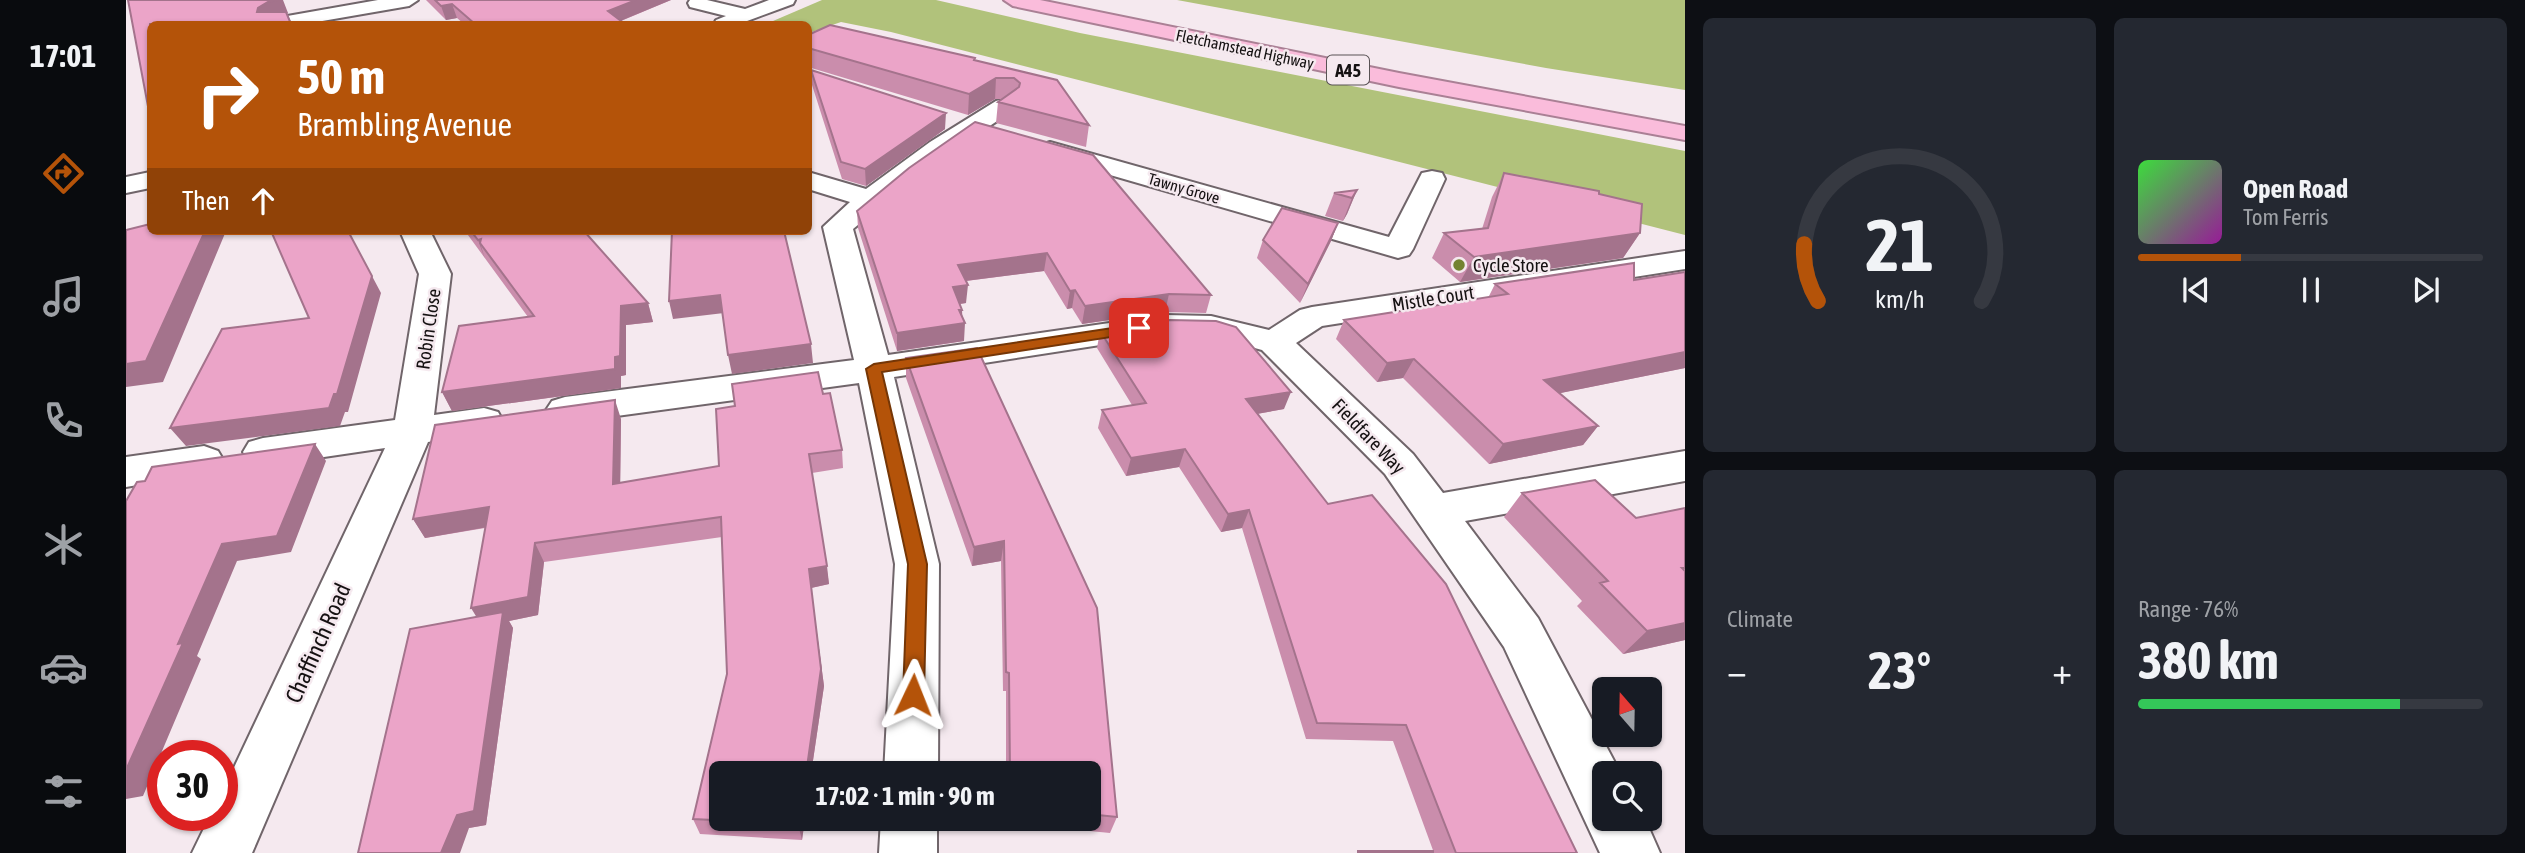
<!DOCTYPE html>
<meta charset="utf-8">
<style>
body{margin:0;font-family:"Asap Condensed",sans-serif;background:#242831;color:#f1f3f6;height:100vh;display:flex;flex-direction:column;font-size:26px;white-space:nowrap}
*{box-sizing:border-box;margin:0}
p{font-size:23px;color:#9ea1a6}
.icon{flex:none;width:38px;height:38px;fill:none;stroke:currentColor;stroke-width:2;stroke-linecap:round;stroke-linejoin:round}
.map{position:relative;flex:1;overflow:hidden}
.panel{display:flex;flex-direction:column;gap:18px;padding:18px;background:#0d0f14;width:840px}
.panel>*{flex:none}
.guide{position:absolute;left:21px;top:21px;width:665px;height:214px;border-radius:10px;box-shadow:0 2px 5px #0004;background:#b45309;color:#fff;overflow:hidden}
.needle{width:46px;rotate:340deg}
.controls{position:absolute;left:1466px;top:677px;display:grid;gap:14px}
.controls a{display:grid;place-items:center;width:70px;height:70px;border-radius:10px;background:#171b24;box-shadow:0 2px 5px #0004;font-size:35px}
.speed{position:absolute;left:21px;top:740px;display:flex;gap:14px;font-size:35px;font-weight:700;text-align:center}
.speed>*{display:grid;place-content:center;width:91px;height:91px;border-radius:50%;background:#171b24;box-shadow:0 2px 5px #0004;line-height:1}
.speed .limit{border:10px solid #d22;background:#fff;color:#111}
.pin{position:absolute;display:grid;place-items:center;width:60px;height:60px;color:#fff;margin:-30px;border-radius:14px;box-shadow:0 4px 10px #0006}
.me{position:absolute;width:77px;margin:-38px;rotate:2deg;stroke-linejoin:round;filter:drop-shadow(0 0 5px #0008)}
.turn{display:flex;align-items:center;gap:24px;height:147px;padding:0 35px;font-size:32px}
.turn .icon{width:91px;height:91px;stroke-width:2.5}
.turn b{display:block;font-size:49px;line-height:60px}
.then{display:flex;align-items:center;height:66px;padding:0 35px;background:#0003;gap:14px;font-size:26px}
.big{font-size:52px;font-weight:700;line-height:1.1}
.panel .widget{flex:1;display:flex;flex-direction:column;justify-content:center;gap:10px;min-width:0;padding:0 24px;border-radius:10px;background:#242831}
.panel .dial{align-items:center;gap:0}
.dial svg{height:182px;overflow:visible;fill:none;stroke:#363941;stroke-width:7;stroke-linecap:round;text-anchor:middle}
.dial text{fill:#f1f3f6;stroke:none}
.song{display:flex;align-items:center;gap:21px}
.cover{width:84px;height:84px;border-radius:10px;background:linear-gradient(135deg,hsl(120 70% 55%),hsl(300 70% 35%))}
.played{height:7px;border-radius:4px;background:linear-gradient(90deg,#b45309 30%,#363941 30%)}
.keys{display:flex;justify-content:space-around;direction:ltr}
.heat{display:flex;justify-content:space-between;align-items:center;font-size:38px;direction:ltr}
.charge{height:10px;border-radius:5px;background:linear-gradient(90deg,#34c759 76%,#363941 0)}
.panel .tiles{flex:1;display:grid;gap:18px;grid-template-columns:repeat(2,1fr)}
.trip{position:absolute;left:583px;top:761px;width:392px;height:70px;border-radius:10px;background:#171b24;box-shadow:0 2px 5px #0004;font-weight:700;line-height:70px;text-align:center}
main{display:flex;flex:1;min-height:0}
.dock{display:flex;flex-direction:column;width:126px;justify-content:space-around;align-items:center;background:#090b0e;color:#9ea1a6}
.dock .icon{width:49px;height:49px}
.dock .on{color:#b45309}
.dock b{font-size:32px;color:#f1f3f6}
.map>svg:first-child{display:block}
.forest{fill:#b1c27b}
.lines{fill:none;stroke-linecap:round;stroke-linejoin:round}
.minor-casing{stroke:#70656a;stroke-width:4}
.highway-casing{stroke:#aa8095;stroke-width:4}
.minor{fill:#fff;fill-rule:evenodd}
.highway{fill:#fabcdb;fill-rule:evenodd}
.wall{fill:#ca8dac}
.shaded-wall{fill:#a4738c}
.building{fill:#eba4c8;stroke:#a4738c;stroke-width:2}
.route{fill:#b45309;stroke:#753606;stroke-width:2}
.poi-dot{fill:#738331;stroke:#f5e9ef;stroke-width:2.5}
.labels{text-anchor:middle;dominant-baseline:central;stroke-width:5;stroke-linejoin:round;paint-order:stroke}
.far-street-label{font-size:16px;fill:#151112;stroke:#f5e9ef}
.shield{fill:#f5e9ef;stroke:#585254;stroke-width:2}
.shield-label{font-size:18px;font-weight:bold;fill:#151112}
.poi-label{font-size:19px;fill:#151112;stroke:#f5e9ef;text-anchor:start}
.street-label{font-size:19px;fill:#151112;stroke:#f5e9ef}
.near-street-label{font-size:23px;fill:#151112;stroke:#f5e9ef}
</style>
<main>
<nav class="dock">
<b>17:01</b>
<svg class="icon on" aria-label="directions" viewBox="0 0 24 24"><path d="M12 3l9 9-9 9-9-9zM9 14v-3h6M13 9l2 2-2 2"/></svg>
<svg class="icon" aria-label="music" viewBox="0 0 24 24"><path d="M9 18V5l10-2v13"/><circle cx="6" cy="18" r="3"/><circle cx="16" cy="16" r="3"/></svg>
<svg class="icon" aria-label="phone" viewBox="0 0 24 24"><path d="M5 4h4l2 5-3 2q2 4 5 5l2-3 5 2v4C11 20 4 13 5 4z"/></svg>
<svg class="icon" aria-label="climate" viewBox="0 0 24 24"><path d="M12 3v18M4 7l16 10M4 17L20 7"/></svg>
<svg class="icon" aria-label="car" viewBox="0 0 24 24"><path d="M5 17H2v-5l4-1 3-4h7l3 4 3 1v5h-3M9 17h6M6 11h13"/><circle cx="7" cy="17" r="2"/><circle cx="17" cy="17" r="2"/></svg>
<svg class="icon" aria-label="filters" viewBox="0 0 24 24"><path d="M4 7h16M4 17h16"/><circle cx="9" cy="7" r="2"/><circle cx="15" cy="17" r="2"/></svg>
</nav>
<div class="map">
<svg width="1559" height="853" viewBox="0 0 1559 853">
<rect width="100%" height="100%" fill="#f5e9ef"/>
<!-- forest -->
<path class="forest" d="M696 0H810L954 33 1559 151V235L765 32 715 22 683 33 682 24H640Z
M1051 0H1559V90L1420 68Z"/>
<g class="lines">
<defs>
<path id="minor" d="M252 0H292L283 6 179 24H140L150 18Z
M564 0H581L619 9 643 0H669L667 4 613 24H588L590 20 600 16 564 7 562 3Z
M878 99 886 101 890 106 886 111 801 168 727 229 762 355 1039 315 1085 316 1143 330 1174 310 1186 307 1559 251V269L1196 326 1170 343 1287 454 1317 493 1559 451V481L1339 521 1412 618 1495 774H1479V819H1519L1534 853H1474L1378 647 1259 474 1136 350 1085 336 1039 335 768 377 813 564 812 774H758L769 564 733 383 439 423 426 419 420 410 426 401 439 397 728 360 697 227 724 202 682 189V172L740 189 804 142 870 101Z
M924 142 1263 237 1296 173 1306 171 1316 173 1319 179 1287 249 1283 255 1272 258 915 155 911 150 915 145Z
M24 172V188L0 193V177Z
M274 231H304L325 274 308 415 358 408 372 412 377 421 372 430 302 442 126 853H66L84 816H96V793L259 448 137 466 123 462 117 452 123 442 137 438 269 420 293 274Z
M78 446 92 451 98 461 92 471 0 487V457Z
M755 819H811V853H753Z"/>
<path id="highway" d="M878 0H914L1273 73 1559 126V140L1273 87 887 6Z"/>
</defs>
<!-- minor casing -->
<use href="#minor" class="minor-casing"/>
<!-- highway casing -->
<use href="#highway" class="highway-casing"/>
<!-- minor -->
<use href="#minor" class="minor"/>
<!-- highway -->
<use href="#highway" class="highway"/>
</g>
<!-- wall -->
<path class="wall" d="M300 0H545L495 21 499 24H338L331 18 320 20Z
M682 35 849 58V60L931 80 963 125 960 147 870 123 872 102 876 99H869L842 115 682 67Z
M685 70 819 129 740 186 716 179 686 85Z
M783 168 1085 295 1080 313 1039 312 956 324 946 308 941 309 918 271 840 281V303L834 304 836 310 838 341 771 351 732 228 731 211Z
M1378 173 1473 194 1514 233 1497 258 1334 282 1306 258 1318 233 1356 229 1366 197Z
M1231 190 1221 214 1217 221 1199 216 1208 193Z
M1212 223 1205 241 1174 303 1131 258 1137 240Z
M339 231H458L522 303 527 322 500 325V375L495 376V388L326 411 316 392 402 317Z
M1508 280 1559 368 1434 393 1472 426 1457 445 1363 464 1277 378 1251 382 1210 339 1218 320 1362 298 1369 284Z
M974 331 1158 409 1131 414 1451 853H1308L1267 741 1180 739 1116 528 1095 532 1053 467 1000 476 972 428 976 410 1006 405 971 348Z
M851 348 991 817 984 833 881 823V819H962V774H880V691H877L875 561 846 566 780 378V358Z
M697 394 716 450 717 468 686 473 703 584 685 588 698 686 685 774H595V819H679L676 840 574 834 567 819 601 674 596 537 418 562 412 615 383 621 387 628 360 825 343 828 350 617 359 528 299 538 287 519 495 419 494 483 593 466Z
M1396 493 1510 518 1559 640 1497 654 1451 606 1456 601 1378 517Z"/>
<!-- shaded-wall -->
<path class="shaded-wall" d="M152 0H157L162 13H161L166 24 131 12 132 8 142 2Z
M510 0H545L487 24 482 11Z
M326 4 331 18 320 20 315 6Z
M870 78 869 99 842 115 843 94Z
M820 113 819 129 740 186 739 169Z
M1231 190 1221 214 1217 221 1226 198Z
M1212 223 1205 241 1174 303 1182 284Z
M79 231H100L37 382 0 387V364Z
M1514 233 1497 258 1334 282 1348 257Z
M355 239 354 243 359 259 352 240Z
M921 253 918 271 831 282 832 265Z
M246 276 255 293 222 412H219L214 426 60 446 44 428Z
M842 285 840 303 826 305 827 287Z
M949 290 946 308 941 309 944 291Z
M1043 294 1039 312 956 324 959 306Z
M594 295 598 313 547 319 543 301Z
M522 303 527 322 500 325V375L495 376V388L326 411 316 392 495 306Z
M833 310H836V324L839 323 838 341 771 351V333Z
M685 344 687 363 606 374 602 355Z
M1559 352V368L1405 399 1418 380Z
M1288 359 1277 378 1251 382 1261 363Z
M1165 392 1158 409 1113 417 1120 399Z
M489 400 495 419 494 503 487 484Z
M1472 426 1457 445 1363 464 1377 444Z
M189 444 200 461 165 552 111 561 71 656 75 659 17 796 0 799V770L52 644 96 544Z
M1059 449 1053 467 1000 476 1005 458Z
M363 507 373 525 299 538 287 519Z
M1123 510 1116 528 1095 532 1102 514Z
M878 541 875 561 846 566 848 547Z
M409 543 418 562 412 615 383 621 387 628 360 825 343 828 334 853H315L356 626 345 608Z
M701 566 703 584 685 588 698 686 685 774H680L683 569Z
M1559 623V640L1497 654 1521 631Z
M673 819H679L676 840 672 824Z"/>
<!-- building -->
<path class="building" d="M2 0H152L142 2 132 8 131 12H160L165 24H24V117Z
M309 0H510L482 11 499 24H349L326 4 315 6Z
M704 25 849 58 848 60 931 80 963 125 872 102 893 87 894 83 888 78H870L843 94 682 48V35Z
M685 70 820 113 739 169 715 162Z
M849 122 967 155 1085 295 1043 294 959 306 949 290 944 291 921 253 832 265 842 285 827 287 836 310H833L839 323 771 333 731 211 783 168Z
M1378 173 1473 191V194L1516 204 1514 233 1348 257 1318 233 1362 228Z
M1231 190 1226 198 1208 193Z
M1156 208 1212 223 1182 284 1137 240Z
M24 224V231H79L20 361 0 364V230Z
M145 231H222L246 276 211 394H208L203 408 44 428 96 329 183 318Z
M345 231H458L522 303 495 306 494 356 489 357V369L316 392 333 326 408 316 354 243 355 239 352 240Z
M546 231H658L685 344 602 355 594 295 543 301Z
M1508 263V280L1559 272V352L1418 380 1472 426 1377 444 1288 359 1261 363 1218 320 1382 294 1369 284Z
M1044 320 1090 321 1110 327 1165 392 1120 399 1202 504 1246 495 1320 584 1451 853H1330L1280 725 1191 723 1123 510 1102 514 1059 449 1005 458 976 410 1020 403 974 331Z
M851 348 971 608 991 817 962 814V774H884L883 673 880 672 878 541 848 547 780 358Z
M692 372 697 394 704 393 716 450 683 454 701 566 683 569 695 669 680 774H595V819H673L672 824 567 819 601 674 595 517 409 543 402 597 345 608 363 507 287 519 309 425 489 400 487 484 593 466 590 409 609 406 606 384Z
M189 444 151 536 96 544 52 644 57 643 0 770V501L11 482 19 481 26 467Z
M1469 480 1510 518 1559 508V568H1556L1559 571V623L1521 631 1474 583 1482 581 1396 493Z
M377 612 348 811 331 815 315 853H232L284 629Z
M1232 851H1307V853H1232Z"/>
<!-- route -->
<path class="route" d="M1013 324 1018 325V332L756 372 801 564 798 695 795 702 787 705 780 702 777 695 782 564 740 369 748 364Z"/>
<!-- markers -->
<circle class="poi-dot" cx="1333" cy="265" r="7"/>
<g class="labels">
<!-- far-street labels -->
<g class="far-street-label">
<text transform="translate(1119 49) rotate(12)">Fletchamstead Highway</text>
<text transform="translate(1058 188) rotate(16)">Tawny Grove</text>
</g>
<!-- shield labels -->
<rect class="shield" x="1201" y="55.5" width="42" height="29" rx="5"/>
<g class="shield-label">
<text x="1222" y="70">A45</text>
</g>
<!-- poi labels -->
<g class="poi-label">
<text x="1347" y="265">Cycle Store</text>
</g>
<!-- street labels -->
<g class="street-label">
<text transform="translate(1307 298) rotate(-9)">Mistle Court</text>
<text transform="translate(302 329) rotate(-82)">Robin Close</text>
<text transform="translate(1243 436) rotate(46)">Fieldfare Way</text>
</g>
<!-- near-street labels -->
<g class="near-street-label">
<text transform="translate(192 643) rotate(-66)">Chaffinch Road</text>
</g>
</g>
</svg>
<div class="controls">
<a><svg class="needle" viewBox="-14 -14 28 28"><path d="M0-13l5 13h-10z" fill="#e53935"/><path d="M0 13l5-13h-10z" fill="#9ea1a6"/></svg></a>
<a><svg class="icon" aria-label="search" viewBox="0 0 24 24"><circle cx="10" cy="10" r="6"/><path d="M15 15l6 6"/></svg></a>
</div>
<div class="speed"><div class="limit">30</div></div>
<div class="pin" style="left:1013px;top:328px;background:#d93025"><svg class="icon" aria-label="arrive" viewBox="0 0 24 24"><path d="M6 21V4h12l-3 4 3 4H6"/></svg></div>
<svg class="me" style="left:787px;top:695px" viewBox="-20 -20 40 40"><path d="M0-17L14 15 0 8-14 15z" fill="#b45309" stroke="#fff" stroke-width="4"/></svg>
<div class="trip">17:02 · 1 min · 90 m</div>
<div class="guide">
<div class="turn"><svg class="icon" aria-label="right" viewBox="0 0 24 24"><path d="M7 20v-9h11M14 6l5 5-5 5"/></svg><div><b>50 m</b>Brambling Avenue</div></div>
<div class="then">Then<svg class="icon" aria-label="ahead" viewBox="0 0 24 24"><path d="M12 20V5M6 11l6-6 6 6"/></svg></div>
</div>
</div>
<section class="panel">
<div class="tiles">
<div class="widget dial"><svg viewBox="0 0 100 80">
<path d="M14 69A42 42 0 1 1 86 69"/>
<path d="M14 69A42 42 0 0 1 8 44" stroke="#b45309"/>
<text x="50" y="56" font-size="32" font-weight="700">21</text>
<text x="50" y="72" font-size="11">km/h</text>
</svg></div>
<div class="widget">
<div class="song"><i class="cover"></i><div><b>Open Road</b><p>Tom Ferris</p></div></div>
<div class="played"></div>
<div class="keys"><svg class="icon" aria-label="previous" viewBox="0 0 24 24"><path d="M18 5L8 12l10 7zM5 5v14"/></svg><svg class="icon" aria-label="pause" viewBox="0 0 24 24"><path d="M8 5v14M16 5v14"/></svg><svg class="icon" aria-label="next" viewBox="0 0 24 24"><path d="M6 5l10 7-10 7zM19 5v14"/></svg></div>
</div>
<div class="widget"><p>Climate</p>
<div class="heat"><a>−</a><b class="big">23°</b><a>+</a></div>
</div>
<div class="widget"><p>Range · 76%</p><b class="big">380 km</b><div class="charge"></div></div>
</div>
</section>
</main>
